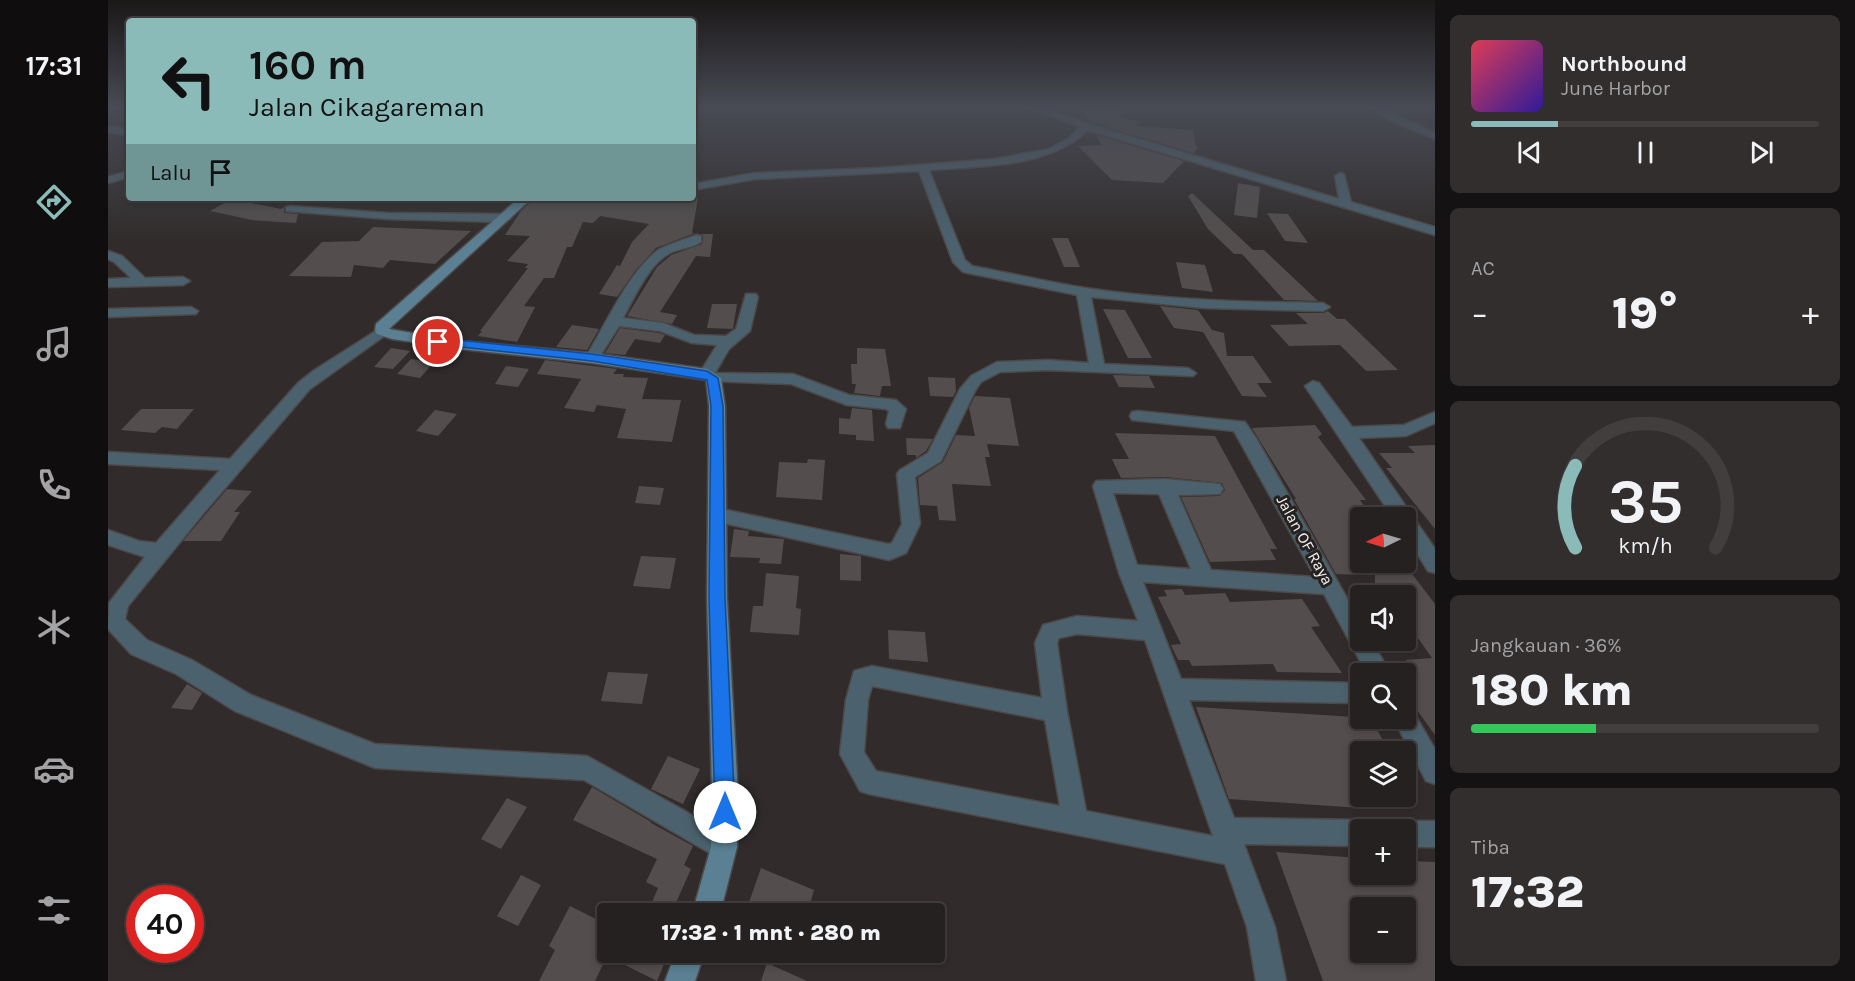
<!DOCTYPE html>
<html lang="id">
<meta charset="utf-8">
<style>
body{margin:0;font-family:Karla,sans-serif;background:#312e2d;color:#f1f3f6;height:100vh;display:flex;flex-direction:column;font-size:22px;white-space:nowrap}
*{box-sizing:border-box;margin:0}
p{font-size:20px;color:#a3a3a5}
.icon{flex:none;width:33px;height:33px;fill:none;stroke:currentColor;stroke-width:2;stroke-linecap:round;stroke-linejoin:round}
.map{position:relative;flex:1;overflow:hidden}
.sheet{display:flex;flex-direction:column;gap:15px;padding:15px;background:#141212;width:420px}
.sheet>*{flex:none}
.top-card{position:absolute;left:18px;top:18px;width:570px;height:183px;border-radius:6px;box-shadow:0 3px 9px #0003,0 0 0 2px #423e3e;background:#8bbbb9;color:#111;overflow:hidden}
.needle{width:39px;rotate:265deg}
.tools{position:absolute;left:1242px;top:507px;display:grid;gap:12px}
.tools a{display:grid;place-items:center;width:66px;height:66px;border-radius:6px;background:#252120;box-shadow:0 3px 9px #0003,0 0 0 2px #423e3e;font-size:30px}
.speed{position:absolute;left:18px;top:885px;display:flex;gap:12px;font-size:30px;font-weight:700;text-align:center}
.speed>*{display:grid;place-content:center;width:78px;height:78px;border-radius:50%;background:#252120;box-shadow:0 3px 9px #0003,0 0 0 2px #423e3e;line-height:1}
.speed .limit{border:9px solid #d22;background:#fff;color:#111}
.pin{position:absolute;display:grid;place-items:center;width:51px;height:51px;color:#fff;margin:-26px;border:3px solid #fff;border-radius:50%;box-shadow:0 2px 6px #0007}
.me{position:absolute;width:66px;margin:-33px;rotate:0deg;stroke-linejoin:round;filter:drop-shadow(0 0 4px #0008)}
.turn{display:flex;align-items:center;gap:21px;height:126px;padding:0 24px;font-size:27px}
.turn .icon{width:78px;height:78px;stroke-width:2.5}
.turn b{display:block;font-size:42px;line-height:51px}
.then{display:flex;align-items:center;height:57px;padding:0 24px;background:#0003;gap:12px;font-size:22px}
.big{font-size:45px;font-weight:800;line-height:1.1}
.sheet .card{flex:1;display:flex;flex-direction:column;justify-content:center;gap:9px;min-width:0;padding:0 21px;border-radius:9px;background:#312e2d}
.sheet .dial{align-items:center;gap:0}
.dial svg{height:156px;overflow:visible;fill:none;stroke:#423e3e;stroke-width:7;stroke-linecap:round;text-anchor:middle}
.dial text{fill:#f1f3f6;stroke:none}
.song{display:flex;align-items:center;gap:18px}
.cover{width:72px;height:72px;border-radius:9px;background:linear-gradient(135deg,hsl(350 70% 55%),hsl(250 70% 35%))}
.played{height:6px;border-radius:3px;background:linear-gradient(90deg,#8bbbb9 25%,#423e3e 25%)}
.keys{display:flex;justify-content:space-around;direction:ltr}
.heat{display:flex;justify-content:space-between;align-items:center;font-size:33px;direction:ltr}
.charge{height:9px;border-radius:4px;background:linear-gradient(90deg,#34c759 36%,#423e3e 0)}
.trip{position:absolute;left:489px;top:903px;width:348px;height:60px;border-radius:6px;background:#252120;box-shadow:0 3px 9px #0003,0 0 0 2px #423e3e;font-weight:800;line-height:60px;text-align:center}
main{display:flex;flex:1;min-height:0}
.dock{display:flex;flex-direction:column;width:108px;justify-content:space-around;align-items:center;background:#0f0d0d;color:#a3a3a5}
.dock .icon{width:42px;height:42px}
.dock .selected{color:#8bbbb9}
.dock b{font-size:27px;color:#f1f3f6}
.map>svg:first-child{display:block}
.building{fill:#534e4d;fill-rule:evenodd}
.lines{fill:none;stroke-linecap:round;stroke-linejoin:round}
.street-casing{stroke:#4c4847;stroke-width:3}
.secondary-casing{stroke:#4c4847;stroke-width:3}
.street{fill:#4b626e;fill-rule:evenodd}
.secondary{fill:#5b8093;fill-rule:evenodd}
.route{fill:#1a73e8;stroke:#114b97;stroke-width:1.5}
.labels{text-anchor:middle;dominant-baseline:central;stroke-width:6;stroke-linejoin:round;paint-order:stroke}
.street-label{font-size:16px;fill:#f4f1f1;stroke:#272222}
</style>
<main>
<nav class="dock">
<b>17:31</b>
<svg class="icon selected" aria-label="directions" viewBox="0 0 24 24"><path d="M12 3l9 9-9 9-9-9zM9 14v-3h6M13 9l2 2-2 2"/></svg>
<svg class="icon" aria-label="music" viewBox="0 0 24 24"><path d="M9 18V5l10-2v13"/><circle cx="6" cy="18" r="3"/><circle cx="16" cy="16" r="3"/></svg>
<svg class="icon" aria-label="phone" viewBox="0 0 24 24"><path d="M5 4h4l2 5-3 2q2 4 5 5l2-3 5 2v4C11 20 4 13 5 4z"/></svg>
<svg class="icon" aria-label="climate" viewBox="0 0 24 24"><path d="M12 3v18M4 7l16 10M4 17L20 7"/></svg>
<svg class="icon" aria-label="car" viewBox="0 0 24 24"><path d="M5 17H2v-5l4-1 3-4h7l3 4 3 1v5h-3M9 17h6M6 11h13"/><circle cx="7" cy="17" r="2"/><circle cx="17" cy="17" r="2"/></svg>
<svg class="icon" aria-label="filters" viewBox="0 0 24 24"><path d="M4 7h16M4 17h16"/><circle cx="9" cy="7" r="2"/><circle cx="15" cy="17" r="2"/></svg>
</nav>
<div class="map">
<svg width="1327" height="981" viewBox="0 0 1327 981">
<rect width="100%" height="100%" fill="#312c2b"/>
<!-- building -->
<path class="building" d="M971 106H1013V118L1032 121 1031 126 1085 130 1088 146 1091 147 1085 153 982 122Z
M988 135 1076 161 1055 183 1004 180 970 146 994 145Z
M1130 183 1152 187 1149 218 1126 215Z
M1084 193 1145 250H1156L1210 301 1176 300 1134 254H1126L1100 229 1080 196Z
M426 198H479L476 200 517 203 523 198H590L584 233H587L548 248 527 271 509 297 491 294 509 265 512 266 524 242 541 224 492 216 485 223 475 222 464 247H459L446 278H436L416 306 427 307 409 342 370 336 374 331H372L420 268H417L420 264 399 261 422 236 397 235 413 211Z
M124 199 173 209 176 207V213L190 214 188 223 144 220 102 211Z
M1159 213 1180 214 1200 243 1177 241Z
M265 227 363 231 327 264 282 260 275 268 246 265 243 277 181 276 214 242 251 241Z
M593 234H605L602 257 588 256 552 312 569 315 564 324 519 316 549 267 563 255 594 244 595 236Z
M944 238H960L972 267H956Z
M1068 262 1097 265 1105 292 1074 288Z
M604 304H629L625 329 599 328Z
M1052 306 1090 310 1104 330 1116 333 1119 356H1145L1164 383H1149L1159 397 1134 396 1095 332 1066 328Z
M995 309 1017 310 1044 358H1020Z
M1220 311 1229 319H1237L1290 370 1258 371 1232 345 1181 346 1162 325 1200 324 1188 313H1215Z
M464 325 491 329 479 350 448 347Z
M512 328 551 333 557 335 552 343 527 339 517 355 497 353Z
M283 348 302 351 285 369 266 367Z
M749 348 777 349 783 386H774L772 396 746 393 748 384H744L743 364H749Z
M303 359 326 362 312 378 289 374Z
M437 360 509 369 505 374H516L515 377 540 378 534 399 573 400 564 442 509 438 518 409 489 405 486 412 456 408 473 379 429 374Z
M398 366 421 369 410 387 387 384Z
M1005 375 1041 376 1047 388 1011 387Z
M820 377 847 378 848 391 845 397 822 396Z
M867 396 902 398 911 446 879 444 882 457H877L883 486 844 484 848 521 831 520 829 506 812 505 810 478 835 462 848 435 867 436 861 408Z
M744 408 764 410 766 441 748 440V435L731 434V418L742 419Z
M33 409H86L69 429 54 427 47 433 13 430Z
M327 410 349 414 330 436 308 431Z
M1207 425 1214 434 1210 437 1258 500H1252L1264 518H1252V575L1228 574 1186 499H1188L1144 428Z
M1007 433 1107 436 1169 549H1162L1168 560 1102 562 1073 497 1112 496 1117 490 1114 483 1058 477 1013 478 1004 459H1021Z
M798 438 825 439 818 451 808 458V455H799Z
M1327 445V529L1278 468H1284L1271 453H1307L1300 446Z
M700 459 717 460 714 500 668 497 671 462 699 463Z
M531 486 556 488 552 505 527 503Z
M119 489 144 491 126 512H132L113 541H75Z
M626 529 641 531 640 536 676 539 673 564 651 563 652 558 622 557Z
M732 554 753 556V581L732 580Z
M533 556 568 558 562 589 525 586Z
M1267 562H1295L1327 604V735L1298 695V660L1324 658 1298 621V596H1267Z
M658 573 691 576 688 608 693 609 691 635 642 632 645 606H655Z
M1074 589 1077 595 1117 593 1122 602 1194 599 1212 626 1203 627 1234 673 1169 672 1165 664 1084 666 1081 660H1070L1063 645 1073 644 1050 597 1059 596 1056 590Z
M780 630 817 632 820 662 781 659Z
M500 672 540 674 534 704 493 701Z
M79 684 94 693 84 710 63 708Z
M1088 707 1263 718 1281 752H1247L1252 763V808L1121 799Z
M560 756 592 769 575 804 543 789Z
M484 787 543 822V823L585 846 576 865 583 869 563 914H539L550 888 538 882 549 859 465 820Z
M399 798 419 807 393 849 373 839Z
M1168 852 1252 858V874H1298V861L1327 862V981H1215ZM1252 905 1298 908V952H1252Z
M653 868 706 890 699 914H637Z
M413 875 433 885 410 926 389 916Z
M462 906 500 925V952H561L549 981 499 956 487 981H431L447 950 441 946Z
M659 963 699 981H653Z"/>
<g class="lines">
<defs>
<path id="street" d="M0 106H12L0 112Z
M917 106H931L981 124 1231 199 1227 176 1232 173 1236 174 1243 202 1327 227V235L980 130C942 168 873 166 821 170L857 260 864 266C902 273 939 282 977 288 1056 300 1135 302 1215 303L1222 307 1215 311 1096 308 983 297 996 364 1080 368 1088 373 1085 376 940 370 892 372 873 382 867 391 833 461 807 477 812 524 798 553 781 560 602 520 600 515 602 510 609 508 780 544 784 543 794 524 789 474 792 470 820 453 852 389 863 376 889 362 940 360 981 363 969 295 855 272 845 262 811 171 647 179 585 190V184L647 173 771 168 887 159 941 149 961 138 972 127Z
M1260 106C1275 106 1311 126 1327 133V139L1283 121Z
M0 126 21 129V135L0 132Z
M21 171V177L0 183V177Z
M182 206 280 213 397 214 403 218 397 222 280 219 178 211V207Z
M589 235 593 236V242C584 248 572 248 562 253 540 265 527 297 515 318L555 323 586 335 618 336 628 329 638 294H648L650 297 642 331 621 349 607 373 685 374 741 395 788 400 798 409 792 428H780L778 424 781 411 778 409 739 405 683 384 600 381 591 374 609 345 584 343 552 331 511 326 489 361H479L477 358C498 325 519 274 550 250 554 247 583 237 589 235Z
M0 251 14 256 37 278 75 277 82 281 75 285 0 287V279L23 278 6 262 0 259Z
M83 307 90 311 88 314 0 317V309Z
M274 327 279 328 281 331 279 334 202 389 94 515 20 606 17 619 39 640 84 660 143 695 267 744 479 756 625 838 629 847 625 856 616 860 607 856 476 780 267 768 127 711 68 674 23 654 0 629 1 603 37 557 0 545V530L31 541 48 543 112 470 0 464V452L122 459 190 383 205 371Z
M1205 381 1211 383 1244 427 1296 425 1327 412V423L1298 436 1251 438 1327 549V573L1320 571 1298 536V518H1285L1197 386Z
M1030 411 1137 422 1148 438 1252 621V640H1264L1282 674H1259L1216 594 1035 582 1073 679 1252 683V703L1081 700 1126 818 1252 820 1261 824 1264 830H1252V846L1136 844 1167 927 1178 981H1148L1139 927 1117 864 761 794 752 791 732 754 738 700 746 671 764 666 934 698 927 643 935 625 969 616 1030 621 1011 573 985 486 988 481 1057 479 1112 484 1115 489 1112 494 1070 495 1103 570 1207 577 1126 431 1024 420 1022 416 1024 412ZM1005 493 1051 494 1083 569 1029 565ZM969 634 1037 640 1105 836 978 811 959 711 949 643 951 638ZM764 686 937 720 952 806 768 771 756 752 760 700Z
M1298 708 1304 710 1327 749V784L1318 781 1285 718H1298Z
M1298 821H1327V847H1298V830H1287L1289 825Z"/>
<path id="secondary" d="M411 198H424L281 329 352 341 484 353 599 369 613 378 617 406 619 598 630 794 629 847 612 914H584L603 847 604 794 599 598 601 406 598 380 484 363 352 349 284 339 269 334 267 331 268 324Z
M568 952H597L587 981H557Z"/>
</defs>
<!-- street casing -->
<use href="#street" class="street-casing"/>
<!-- secondary casing -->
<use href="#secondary" class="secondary-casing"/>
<!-- street -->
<use href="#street" class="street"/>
<!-- secondary -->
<use href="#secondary" class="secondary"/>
</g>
<!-- sky -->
<linearGradient id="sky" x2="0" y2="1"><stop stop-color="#1b1818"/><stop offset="0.44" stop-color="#484b55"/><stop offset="1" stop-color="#484b55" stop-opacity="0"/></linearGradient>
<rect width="1327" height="243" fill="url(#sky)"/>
<!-- route -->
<path class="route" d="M330 338 484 354 599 371 610 378 615 406 617 598 627 812 624 818 617 821 610 818 607 812 601 598 603 406 599 380 484 361 326 344V339Z"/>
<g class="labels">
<!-- street labels -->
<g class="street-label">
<text transform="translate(1197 540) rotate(61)">Jalan OF Raya</text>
</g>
</g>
</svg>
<div class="tools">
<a><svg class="needle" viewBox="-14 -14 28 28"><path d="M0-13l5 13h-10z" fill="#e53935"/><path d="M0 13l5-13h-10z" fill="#a3a3a5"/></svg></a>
<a><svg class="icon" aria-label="sound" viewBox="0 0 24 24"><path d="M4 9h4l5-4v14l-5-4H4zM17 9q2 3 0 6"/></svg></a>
<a><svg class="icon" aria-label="search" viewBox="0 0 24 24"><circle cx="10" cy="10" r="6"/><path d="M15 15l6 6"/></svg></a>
<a><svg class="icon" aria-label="layers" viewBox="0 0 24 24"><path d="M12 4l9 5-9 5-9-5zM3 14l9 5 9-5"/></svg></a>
<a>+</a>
<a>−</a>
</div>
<div class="speed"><div class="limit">40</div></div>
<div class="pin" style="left:330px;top:342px;background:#d93025"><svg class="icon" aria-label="arrive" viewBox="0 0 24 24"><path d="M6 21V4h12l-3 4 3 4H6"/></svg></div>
<svg class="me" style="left:617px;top:812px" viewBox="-20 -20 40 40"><circle r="19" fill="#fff"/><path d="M0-13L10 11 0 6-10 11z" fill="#1a73e8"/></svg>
<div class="trip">17:32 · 1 mnt · 280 m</div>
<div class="top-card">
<div class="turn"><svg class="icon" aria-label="left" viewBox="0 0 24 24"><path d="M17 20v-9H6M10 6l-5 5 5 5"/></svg><div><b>160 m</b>Jalan Cikagareman</div></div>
<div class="then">Lalu<svg class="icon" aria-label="arrive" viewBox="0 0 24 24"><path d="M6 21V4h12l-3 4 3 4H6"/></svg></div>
</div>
</div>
<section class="sheet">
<div class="card">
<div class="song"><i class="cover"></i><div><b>Northbound</b><p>June Harbor</p></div></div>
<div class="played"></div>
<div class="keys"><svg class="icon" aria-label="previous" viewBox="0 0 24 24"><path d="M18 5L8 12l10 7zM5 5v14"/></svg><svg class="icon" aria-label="pause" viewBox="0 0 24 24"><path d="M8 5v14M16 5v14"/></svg><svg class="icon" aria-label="next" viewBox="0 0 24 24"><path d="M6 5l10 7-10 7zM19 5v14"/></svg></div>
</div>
<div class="card"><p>AC</p>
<div class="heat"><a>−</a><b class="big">19°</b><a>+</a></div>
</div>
<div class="card dial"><svg viewBox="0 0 100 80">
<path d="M14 69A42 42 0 1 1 86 69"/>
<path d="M14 69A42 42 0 0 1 14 27" stroke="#8bbbb9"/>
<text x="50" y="56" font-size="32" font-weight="700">35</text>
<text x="50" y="72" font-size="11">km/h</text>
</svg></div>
<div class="card"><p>Jangkauan · 36%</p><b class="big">180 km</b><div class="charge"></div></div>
<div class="card"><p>Tiba</p><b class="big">17:32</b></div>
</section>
</main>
